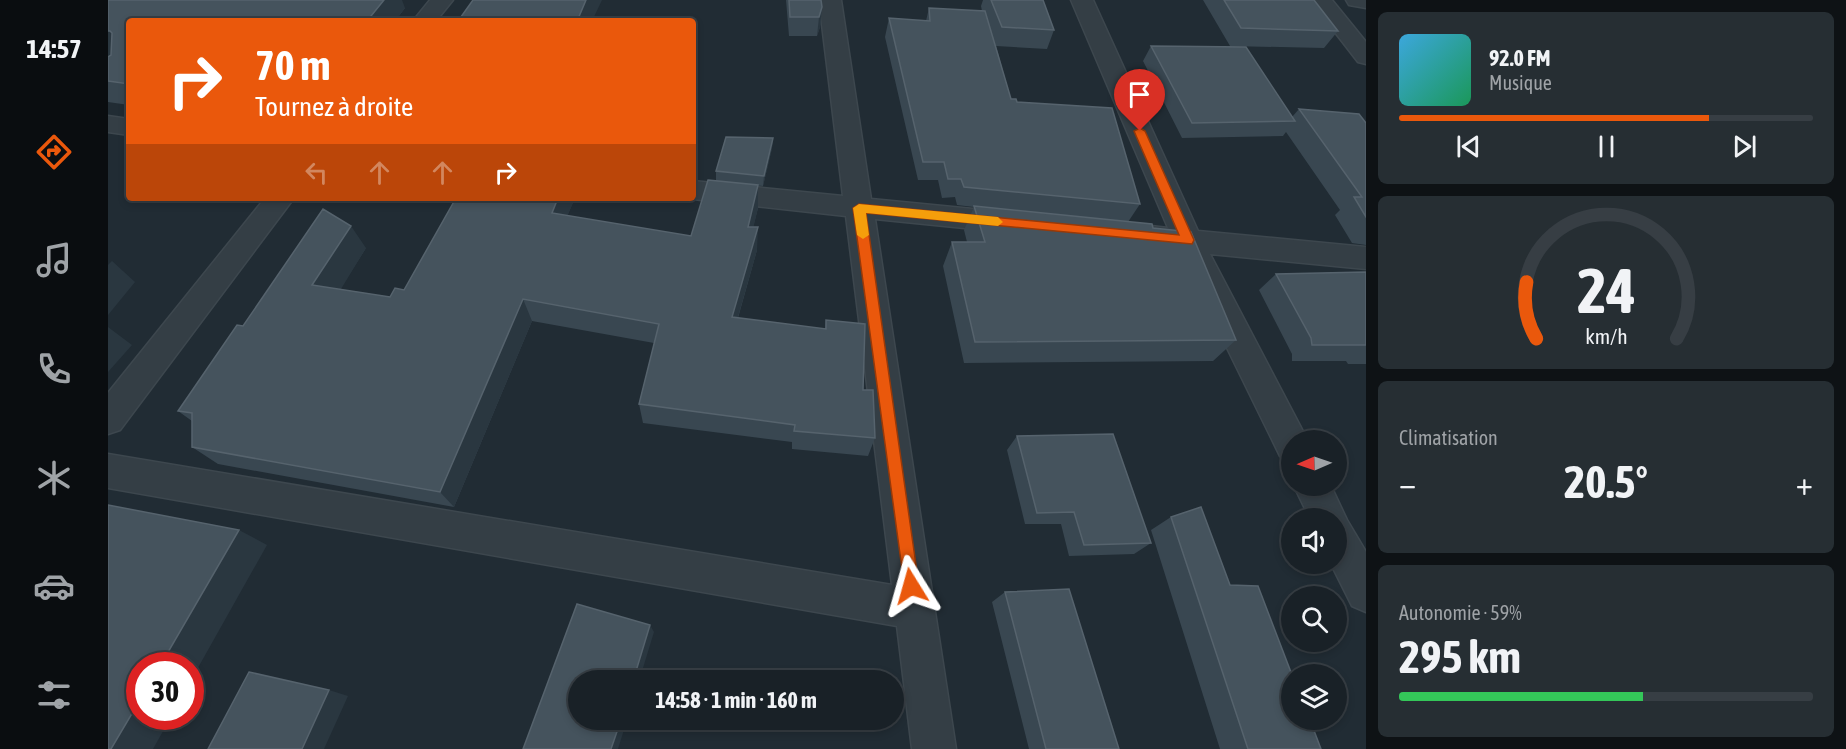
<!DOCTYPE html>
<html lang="fr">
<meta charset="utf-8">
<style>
body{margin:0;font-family:"Asap Condensed",sans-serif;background:#262e33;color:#f1f3f6;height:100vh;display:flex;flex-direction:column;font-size:22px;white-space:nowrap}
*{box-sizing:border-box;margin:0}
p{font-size:20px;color:#9fa3a7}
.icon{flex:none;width:33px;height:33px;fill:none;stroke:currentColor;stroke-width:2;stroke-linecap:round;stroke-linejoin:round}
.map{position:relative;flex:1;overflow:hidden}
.drawer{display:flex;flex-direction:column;gap:12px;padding:12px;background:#0e1215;width:480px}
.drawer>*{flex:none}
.banner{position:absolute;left:18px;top:18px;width:570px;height:183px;border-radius:6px;box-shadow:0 3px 9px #0003,0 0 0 2px #373e44;background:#ea580c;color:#fff;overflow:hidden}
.needle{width:39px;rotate:268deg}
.buttons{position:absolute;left:1173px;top:430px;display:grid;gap:12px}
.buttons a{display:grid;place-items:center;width:66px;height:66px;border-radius:50%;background:#192127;box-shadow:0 3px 9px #0003,0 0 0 2px #373e44;font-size:30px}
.speed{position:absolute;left:18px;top:652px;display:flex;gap:12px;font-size:30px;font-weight:700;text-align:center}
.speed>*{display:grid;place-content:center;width:78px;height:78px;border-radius:50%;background:#192127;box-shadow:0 3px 9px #0003,0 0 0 2px #373e44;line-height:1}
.speed .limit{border:9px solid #d22;background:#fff;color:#111}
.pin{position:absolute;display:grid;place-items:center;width:51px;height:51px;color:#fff;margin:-62px -26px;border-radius:50% 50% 50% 0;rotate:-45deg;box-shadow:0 0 6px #0007}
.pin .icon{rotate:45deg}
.me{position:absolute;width:66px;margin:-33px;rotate:352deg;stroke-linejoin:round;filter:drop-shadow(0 0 4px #0008)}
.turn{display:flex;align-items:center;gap:21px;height:126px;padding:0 30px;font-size:27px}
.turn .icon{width:78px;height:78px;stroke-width:2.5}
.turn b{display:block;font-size:42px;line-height:51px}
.lanes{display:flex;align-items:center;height:57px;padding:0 30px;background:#0003;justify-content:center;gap:30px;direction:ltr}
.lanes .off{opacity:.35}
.big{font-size:45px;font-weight:700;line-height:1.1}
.drawer .tile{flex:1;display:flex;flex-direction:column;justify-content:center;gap:9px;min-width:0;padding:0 21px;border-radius:9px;background:#262e33}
.drawer .dial{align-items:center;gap:0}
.dial svg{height:156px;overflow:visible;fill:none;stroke:#373e44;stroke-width:7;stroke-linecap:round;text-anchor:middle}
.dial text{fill:#f1f3f6;stroke:none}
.song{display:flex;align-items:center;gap:18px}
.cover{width:72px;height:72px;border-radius:9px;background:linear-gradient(135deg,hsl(200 70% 55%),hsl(150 70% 35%))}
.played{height:6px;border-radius:3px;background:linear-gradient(90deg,#ea580c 75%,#373e44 75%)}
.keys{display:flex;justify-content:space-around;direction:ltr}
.heat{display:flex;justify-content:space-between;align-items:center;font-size:33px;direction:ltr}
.charge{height:9px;border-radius:4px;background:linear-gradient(90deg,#34c759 59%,#373e44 0)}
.trip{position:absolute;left:460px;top:670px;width:336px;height:60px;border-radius:30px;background:#192127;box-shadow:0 3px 9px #0003,0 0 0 2px #373e44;font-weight:700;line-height:60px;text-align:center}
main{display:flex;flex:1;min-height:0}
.menu{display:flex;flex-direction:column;width:108px;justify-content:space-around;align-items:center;background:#0a0d10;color:#9fa3a7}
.menu .icon{width:42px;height:42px}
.menu .current{color:#ea580c}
.menu b{font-size:27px;color:#f1f3f6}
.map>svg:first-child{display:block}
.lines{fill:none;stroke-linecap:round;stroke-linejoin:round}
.minor-casing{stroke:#3d474e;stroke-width:3}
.minor{fill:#343e45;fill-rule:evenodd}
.wall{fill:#394751}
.shaded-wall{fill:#2a3740}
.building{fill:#45535d;stroke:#56636d;stroke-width:1.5}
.route{fill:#ea580c;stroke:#983908;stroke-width:1.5}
.slow{fill:#f59e0b}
</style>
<main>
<nav class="menu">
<b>14:57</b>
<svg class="icon current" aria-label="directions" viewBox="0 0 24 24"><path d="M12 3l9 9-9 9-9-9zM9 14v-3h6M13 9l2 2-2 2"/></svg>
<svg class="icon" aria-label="music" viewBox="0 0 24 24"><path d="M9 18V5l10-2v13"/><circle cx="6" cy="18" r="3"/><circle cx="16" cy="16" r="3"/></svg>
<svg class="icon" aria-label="phone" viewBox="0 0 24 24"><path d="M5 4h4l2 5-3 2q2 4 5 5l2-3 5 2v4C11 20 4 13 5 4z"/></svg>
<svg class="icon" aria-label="climate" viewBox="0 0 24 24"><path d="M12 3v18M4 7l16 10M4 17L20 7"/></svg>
<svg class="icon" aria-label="car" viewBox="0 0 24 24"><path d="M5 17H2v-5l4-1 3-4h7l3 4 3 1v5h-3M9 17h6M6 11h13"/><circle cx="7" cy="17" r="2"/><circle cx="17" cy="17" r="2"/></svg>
<svg class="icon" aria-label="filters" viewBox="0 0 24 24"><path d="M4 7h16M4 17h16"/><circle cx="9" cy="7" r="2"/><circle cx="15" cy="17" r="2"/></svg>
</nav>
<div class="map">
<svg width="1258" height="749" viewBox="0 0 1258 749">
<rect width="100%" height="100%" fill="#212c34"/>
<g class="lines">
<defs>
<path id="minor" d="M322 0H345L328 21H305Z
M711 0H733L763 199 906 213 916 216 920 223 916 230 906 233 767 219 848 749H804L789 626 0 488V454L784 585 738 216 576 198H585V181L735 196Z
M963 0H985L1090 231 1258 247V269L1102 254 1200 441H1184V461L1172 456 1071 250 1033 245 1029 237 1033 229 1043 226 1060 228Z
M1202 0H1224L1258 42V64L1250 62Z
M1238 0H1258V8L1241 5Z
M0 116 21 119V135L0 132Z
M157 198H186L12 430 0 434V393Z
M1186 486H1223L1239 520 1258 552V612L1244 606 1223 564H1228V519H1202Z"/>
</defs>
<!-- minor casing -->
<use href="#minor" class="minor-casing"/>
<!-- minor -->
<use href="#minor" class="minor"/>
</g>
<!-- wall -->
<path class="wall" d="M0 0 297 8 287 21H21V105L0 102Z
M678 0H713L714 7 712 27 709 36H681Z
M875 0H935L946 30 939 49 888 46 903 99 909 102 1032 204 1020 222 1045 228 1128 340 1105 361 856 363 835 266 844 242H859L856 230 866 207 849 205 847 197 834 198 830 180H810L777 37 781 18 818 21 821 8 874 11 873 6Z
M1095 0H1206L1230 31 1216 48 1122 46Z
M1043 46 1184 117 1191 109 1258 123V245L1244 243 1227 215 1232 210 1178 132 1175 136 1074 138 1035 61Z
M665 138 664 148 655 186 644 185H650V208L645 227 649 250 630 318 717 329 718 320 755 390 767 438 760 456 684 449V442L535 423 531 404 546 343 424 321 346 507 110 464 84 447V421L70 411 135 326 258 248 232 289 282 297 467 198 459 216 583 236 608 181V171Z
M1258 272V364H1240L1238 361H1184V354L1151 290 1168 274Z
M909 436 1043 543 1026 554 961 556 953 524H917L899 450Z
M1063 517 1122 585 1213 749H1112L1043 530Z
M897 592 1011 749H921L884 602Z"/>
<!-- shaded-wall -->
<path class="shaded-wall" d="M276 0H294L297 8 287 21H259Z
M478 0H494L484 21H470V19Z
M714 7 712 27 709 36 711 17Z
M0 31H2L20 54 0 67Z
M665 138 664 148 655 186 656 176Z
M650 185V208L640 250V227Z
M450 198H467L451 236 444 213Z
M243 226 258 248 222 307 204 285Z
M650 227 649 250 624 338V317Z
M4 261 27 282 0 315V265Z
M415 299 424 321 346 507 332 492Z
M0 327 24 345 0 372Z
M131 530 159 545 82 682V666H52Z
M542 625 546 632 531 681H525Z
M221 690 240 696 216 749H194Z
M32 700V717H63L45 749H3Z
M513 720H519L510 749H503Z"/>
<!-- building -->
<path class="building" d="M0 0H276L259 21H21V84L0 81V57L3 55 4 33 2 31H0Z
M365 0H478L470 19H477L476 21H350Z
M681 0H713L714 7 711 17H682Z
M883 0H935L946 30 894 27Z
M1116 0H1206L1230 31 1133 28Z
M821 8 877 11 903 99H908L909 102 1004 108 1032 204 856 187 853 179H840L836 162H815L781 18 822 21Z
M1043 46 1138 47 1187 121 1084 123Z
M1191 109 1251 114 1258 123V217L1246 197H1254Z
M618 137 665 138 656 176 608 171Z
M600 180 650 185 640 227H650L624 317 718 329V320L757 324 755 390H765L767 438 686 431 687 425 531 404 551 324 415 299 332 492 84 447V413L70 411 129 325 135 326 215 209 243 226 204 285 282 297 287 288 296 290 348 198H450L444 213 583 236Z
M866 206 1044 224 1045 228 1083 232 1128 340 867 342 844 242H877Z
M1258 272V345H1204L1203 338 1168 274Z
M1005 434 1043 543 976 545 966 512 929 513 909 436Z
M0 505 131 530 52 666H32V700L3 749H0Z
M1093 507 1122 585 1150 586 1184 675V720H1202L1213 749H1140L1063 517Z
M961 589 1011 749H938L897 592Z
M469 604 542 625 525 681H471V720H513L503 749H415Z
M141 672 221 690 194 749H100Z"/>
<!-- route -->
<path class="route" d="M1032 128 1037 131 1086 240 1084 244 758 213 811 586 809 591 803 594 797 591 745 208 751 204 1071 235 1026 131Z"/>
<!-- slow -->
<path class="slow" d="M751 204 890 217 895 222 890 226 758 213 761 235 755 239 749 235 745 208Z"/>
</svg>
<div class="buttons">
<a><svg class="needle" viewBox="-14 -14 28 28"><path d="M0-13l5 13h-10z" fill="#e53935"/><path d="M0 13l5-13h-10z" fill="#9fa3a7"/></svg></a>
<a><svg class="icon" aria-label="sound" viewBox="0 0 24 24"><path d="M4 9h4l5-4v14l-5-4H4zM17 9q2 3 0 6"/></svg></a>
<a><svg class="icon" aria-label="search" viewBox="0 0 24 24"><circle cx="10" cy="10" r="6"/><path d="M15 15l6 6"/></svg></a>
<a><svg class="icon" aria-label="layers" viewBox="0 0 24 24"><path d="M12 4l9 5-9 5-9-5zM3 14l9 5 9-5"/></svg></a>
</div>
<div class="speed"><div class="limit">30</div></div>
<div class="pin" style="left:1032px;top:131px;background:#d93025"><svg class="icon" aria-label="arrive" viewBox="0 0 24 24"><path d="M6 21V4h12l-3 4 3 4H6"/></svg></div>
<svg class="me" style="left:803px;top:586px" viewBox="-20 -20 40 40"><path d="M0-17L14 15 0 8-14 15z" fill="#ea580c" stroke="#fff" stroke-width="4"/></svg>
<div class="trip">14:58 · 1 min · 160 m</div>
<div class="banner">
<div class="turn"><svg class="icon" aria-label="right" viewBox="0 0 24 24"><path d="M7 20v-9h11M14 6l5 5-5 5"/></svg><div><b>70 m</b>Tournez à droite</div></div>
<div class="lanes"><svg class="icon off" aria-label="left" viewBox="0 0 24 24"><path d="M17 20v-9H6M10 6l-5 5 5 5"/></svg><svg class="icon off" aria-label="ahead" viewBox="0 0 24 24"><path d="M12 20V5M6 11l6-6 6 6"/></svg><svg class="icon off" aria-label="ahead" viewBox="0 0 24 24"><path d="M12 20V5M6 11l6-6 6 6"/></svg><svg class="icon" aria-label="right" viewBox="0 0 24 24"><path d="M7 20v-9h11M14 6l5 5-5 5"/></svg></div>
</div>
</div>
<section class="drawer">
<div class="tile">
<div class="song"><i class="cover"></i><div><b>92.0 FM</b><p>Musique</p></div></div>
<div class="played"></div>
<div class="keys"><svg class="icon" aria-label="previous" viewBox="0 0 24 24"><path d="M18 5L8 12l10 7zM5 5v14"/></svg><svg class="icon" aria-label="pause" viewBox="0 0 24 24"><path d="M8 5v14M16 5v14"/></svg><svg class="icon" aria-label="next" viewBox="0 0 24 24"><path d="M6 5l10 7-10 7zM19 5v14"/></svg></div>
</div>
<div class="tile dial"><svg viewBox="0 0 100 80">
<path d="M14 69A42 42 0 1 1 86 69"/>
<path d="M14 69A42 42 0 0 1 9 40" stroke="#ea580c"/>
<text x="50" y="56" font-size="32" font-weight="700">24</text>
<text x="50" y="72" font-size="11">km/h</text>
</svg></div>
<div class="tile"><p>Climatisation</p>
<div class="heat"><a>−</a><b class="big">20.5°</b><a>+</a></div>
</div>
<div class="tile"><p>Autonomie · 59%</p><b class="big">295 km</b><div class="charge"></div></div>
</section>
</main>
